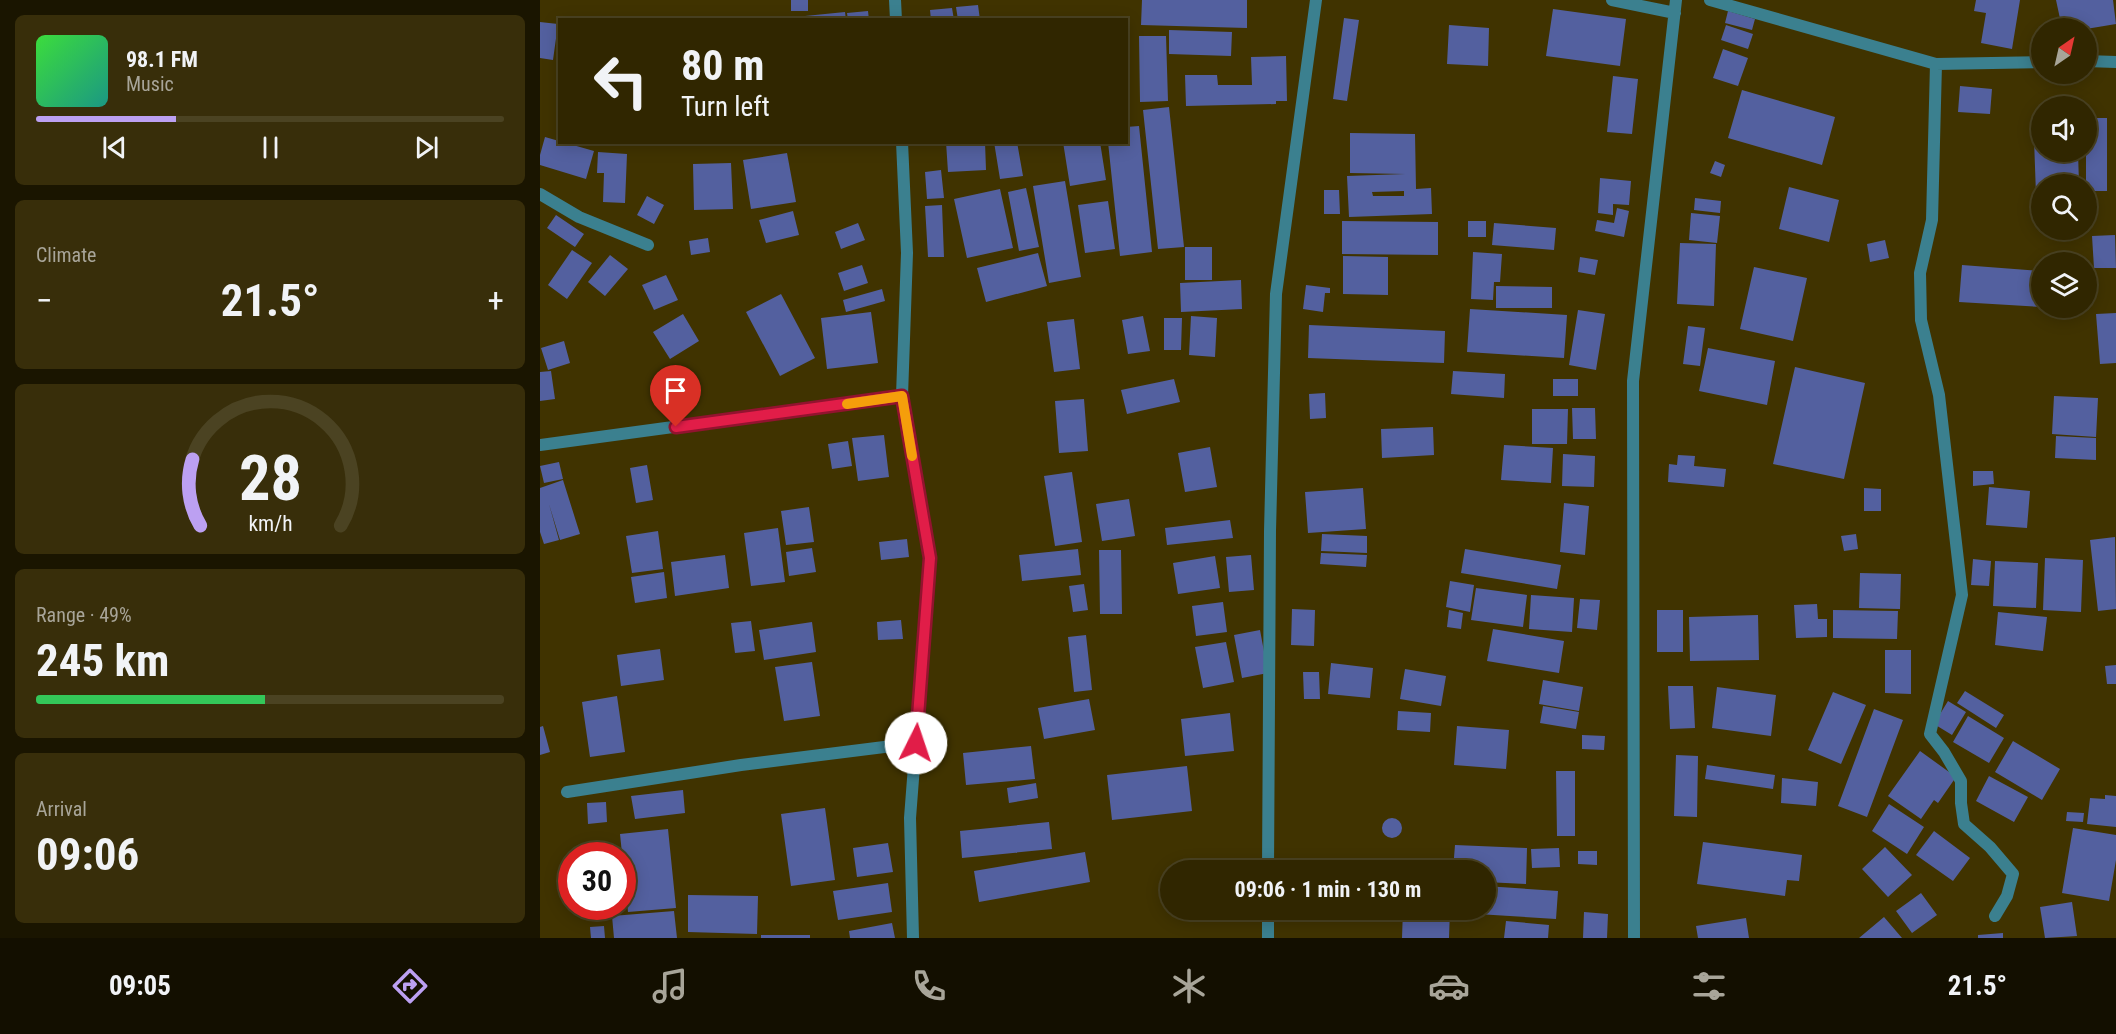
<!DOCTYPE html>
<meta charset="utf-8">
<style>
body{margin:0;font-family:"Roboto Condensed",sans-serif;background:#382e0a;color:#f1f3f6;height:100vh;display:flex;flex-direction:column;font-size:22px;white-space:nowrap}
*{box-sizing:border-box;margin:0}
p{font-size:20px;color:#a8a599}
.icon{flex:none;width:33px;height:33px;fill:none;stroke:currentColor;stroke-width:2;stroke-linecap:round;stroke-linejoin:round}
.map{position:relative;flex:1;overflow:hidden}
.side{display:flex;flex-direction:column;gap:15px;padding:15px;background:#1a1500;width:540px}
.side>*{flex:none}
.banner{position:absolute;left:18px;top:18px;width:570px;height:126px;border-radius:0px;box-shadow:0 3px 15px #0003,0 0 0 2px #4b4322;background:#302600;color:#f1f3f6;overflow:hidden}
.needle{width:39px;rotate:34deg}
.buttons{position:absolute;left:1491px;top:18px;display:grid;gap:12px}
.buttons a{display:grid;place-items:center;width:66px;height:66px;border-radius:50%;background:#302600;box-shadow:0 3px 15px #0003,0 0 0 2px #4b4322;font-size:30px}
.speed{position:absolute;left:18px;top:842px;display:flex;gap:12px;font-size:30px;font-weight:700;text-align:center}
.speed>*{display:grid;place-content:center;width:78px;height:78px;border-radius:50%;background:#302600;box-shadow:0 3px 15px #0003,0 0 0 2px #4b4322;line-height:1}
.speed .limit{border:9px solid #d22;background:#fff;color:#111}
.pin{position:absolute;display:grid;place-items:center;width:51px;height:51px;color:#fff;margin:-62px -26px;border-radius:50% 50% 50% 0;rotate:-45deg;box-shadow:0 0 6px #0007}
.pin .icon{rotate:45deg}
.me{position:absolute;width:66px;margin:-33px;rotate:4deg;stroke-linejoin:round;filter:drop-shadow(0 0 4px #0008)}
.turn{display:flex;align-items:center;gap:21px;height:126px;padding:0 24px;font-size:27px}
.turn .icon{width:78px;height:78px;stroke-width:2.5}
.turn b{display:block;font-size:42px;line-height:51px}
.big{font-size:45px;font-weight:700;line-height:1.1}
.side .card{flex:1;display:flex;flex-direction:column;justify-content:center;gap:9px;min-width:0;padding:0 21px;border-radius:9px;background:#382e0a}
.side .dial{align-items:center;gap:0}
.dial svg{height:156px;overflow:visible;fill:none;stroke:#4b4322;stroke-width:7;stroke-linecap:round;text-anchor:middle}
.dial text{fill:#f1f3f6;stroke:none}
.song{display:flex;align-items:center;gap:18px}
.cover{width:72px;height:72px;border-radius:9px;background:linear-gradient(135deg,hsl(120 70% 55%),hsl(170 70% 35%))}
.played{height:6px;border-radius:3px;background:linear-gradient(90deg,#bca0f2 30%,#4b4322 30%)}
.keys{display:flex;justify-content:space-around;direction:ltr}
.heat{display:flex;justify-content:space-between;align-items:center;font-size:33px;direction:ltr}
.charge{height:9px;border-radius:4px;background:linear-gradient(90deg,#34c759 49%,#4b4322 0)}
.trip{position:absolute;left:620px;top:860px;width:336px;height:60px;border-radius:30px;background:#302600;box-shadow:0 3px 15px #0003,0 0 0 2px #4b4322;font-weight:700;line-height:60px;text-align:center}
.tabs{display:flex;height:96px;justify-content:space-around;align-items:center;background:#130f00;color:#a8a599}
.tabs .icon{width:42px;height:42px}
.tabs .selected{color:#bca0f2}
.tabs b{font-size:27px;color:#f1f3f6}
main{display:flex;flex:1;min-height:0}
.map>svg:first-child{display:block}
.building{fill:#53609f;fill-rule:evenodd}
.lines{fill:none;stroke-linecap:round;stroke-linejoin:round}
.minor{stroke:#3b808f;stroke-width:12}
.route-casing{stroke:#92132f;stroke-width:15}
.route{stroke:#e11d48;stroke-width:10}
.slow{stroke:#f59e0b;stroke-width:10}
</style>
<main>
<section class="side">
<div class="card">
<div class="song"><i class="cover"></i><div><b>98.1 FM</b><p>Music</p></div></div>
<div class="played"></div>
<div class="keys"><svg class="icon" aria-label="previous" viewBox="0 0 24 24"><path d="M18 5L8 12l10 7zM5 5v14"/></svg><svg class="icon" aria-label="pause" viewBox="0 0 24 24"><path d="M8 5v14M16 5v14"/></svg><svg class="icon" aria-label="next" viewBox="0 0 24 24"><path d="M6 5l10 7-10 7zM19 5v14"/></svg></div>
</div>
<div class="card"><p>Climate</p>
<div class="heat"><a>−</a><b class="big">21.5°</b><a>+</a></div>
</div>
<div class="card dial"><svg viewBox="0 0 100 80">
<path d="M14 69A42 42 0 1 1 86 69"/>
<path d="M14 69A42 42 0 0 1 10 35" stroke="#bca0f2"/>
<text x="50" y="56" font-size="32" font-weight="700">28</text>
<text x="50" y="72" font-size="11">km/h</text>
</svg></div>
<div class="card"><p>Range · 49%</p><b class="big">245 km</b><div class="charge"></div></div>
<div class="card"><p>Arrival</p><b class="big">09:06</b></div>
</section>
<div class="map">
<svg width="1576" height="938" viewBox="0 0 1576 938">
<rect width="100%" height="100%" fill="#403300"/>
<!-- building -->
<path class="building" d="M251 0H268V11H251Z
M602 0H707V28L601 25Z
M1436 0H1480L1472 49 1441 43 1446 13 1434 11Z
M1516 0H1573L1576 24 1546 29 1522 28Z
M438 5 440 20H418L416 7Z
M412 8 414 20H391L390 10Z
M1013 9 1086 19 1080 66 1006 56Z
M328 11 329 20H308L307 13Z
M1188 11 1215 19 1212 30 1185 23Z
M305 12 306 20H255V17Z
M804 18 819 20 807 101 793 99Z
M0 22 18 24 13 60 0 58Z
M909 25 949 28 948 66 907 64Z
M1186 25 1213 34 1208 49 1181 40Z
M629 30 692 32 691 56 629 54Z
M599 36H626L628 101 600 102Z
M1183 49 1208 58 1198 86 1173 78Z
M746 56 747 101H736V104L646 106 645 75H677L678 85H712L711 57Z
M1073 76 1098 79 1092 134 1067 132Z
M1420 86 1452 89 1450 114 1418 112Z
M1202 90 1295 117 1282 165 1188 138Z
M629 107 644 247 618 249 603 110Z
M1546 118H1567V191H1546Z
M599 126 612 252 580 256 568 142H586V127Z
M810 133 875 134 876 189 891 188 892 214 809 217 807 176 865 174 810 173ZM864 191V196H833L832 192Z
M5 137 54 151 46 179 0 165V155Z
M1494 139H1502V152H1538L1539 184H1502V195H1496Z
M406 142H445L446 170 408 172Z
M454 142H477L483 176 460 179Z
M523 142H560L566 180 530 186Z
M58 152 87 154 85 203 63 202 64 173H57Z
M247 153 256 202 211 209 203 160Z
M1175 161 1185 165 1181 177 1170 173Z
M191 163 193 209 154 210 153 164Z
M401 170 404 198 387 199 385 172Z
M1060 178 1091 181 1089 205 1073 204V215L1058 213Z
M525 181 541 277 509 283 493 186Z
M1249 187 1299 200 1289 242 1239 229Z
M486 188 499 247 479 251 468 192Z
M460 189 473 248 427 258 414 199Z
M784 190H799L800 214H784Z
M107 196 124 205 114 224 97 215Z
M1155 198 1181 201 1180 213 1154 210Z
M568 201 575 249 545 253 538 205Z
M402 205 404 257H388L385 206Z
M1077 208 1089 211 1084 237 1055 231 1057 220 1074 223Z
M253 211 259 235 226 243 219 220Z
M1151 213 1180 216 1177 243 1149 240Z
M16 215 44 234 35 247 7 228Z
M802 221 898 222V255L802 254Z
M928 221H946V237H928Z
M318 223 325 240 301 249 295 232Z
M954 223 1016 228 1014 250 952 245Z
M1575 235 1576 268H1554L1552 236Z
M168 238 170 252 151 255 149 241Z
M1345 240 1349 258 1330 262 1327 244Z
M1140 243 1176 244 1174 306 1137 304Z
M645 247H672V280H645Z
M32 250 52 263 27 299 8 285Z
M933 252 962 254 960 282H954L953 300 931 299Z
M498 253 507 286 446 302 437 268Z
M70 255 88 269 65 296 48 282Z
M803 256 848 257V295L803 294Z
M1040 257 1058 260 1055 275 1038 272Z
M322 265 328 283 304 291 298 273Z
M1422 265 1502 271V307L1419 302Z
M1214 267 1267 278 1253 341 1200 329Z
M126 275 138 300 114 310 102 285Z
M701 280 702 309 641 312 640 283Z
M766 285 790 288V293H785L783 312 763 309Z
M956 286 1012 287V308H956Z
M342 289 345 301 306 312 303 300Z
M241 294 275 358 240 376 206 312Z
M930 309 1027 315 1024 358 927 352Z
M1038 310 1065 314 1056 370 1029 365Z
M331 312 338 363 287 369 281 318Z
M1576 313V363L1560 364 1556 314Z
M143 314 159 341 130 359 113 332Z
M603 316 610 351 588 354 582 320Z
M651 316 677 318 675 357 649 355Z
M624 318H642L641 350H624Z
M534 319 540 369 514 372 507 322Z
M769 325 905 331 904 363 768 358Z
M1148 326 1165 328 1160 366 1143 364Z
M24 341 30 363 8 370 1 348Z
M1168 348 1235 361 1227 405 1159 391Z
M1255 367 1325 383 1304 479 1233 464Z
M11 371 15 399 0 401V372Z
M913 371 965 374 964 398 911 394Z
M634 379 640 402 587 414 581 390Z
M1013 379H1038V396H1013Z
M785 393 786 418 770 419 769 394Z
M1514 396 1558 398 1556 437 1512 434Z
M544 399 548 451 519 453 515 401Z
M1032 408H1055L1056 439H1033Z
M992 409H1028L1027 444H992Z
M893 427 894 455 842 458 841 429Z
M344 435 349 477 318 481 312 438Z
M1516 436 1556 438V460L1515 458Z
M308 441 312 466 292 469 288 444Z
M964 445 1013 448 1011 483 961 480Z
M670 447 677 487 645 492 638 453Z
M1023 454 1055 456 1054 487 1022 486Z
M1138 455 1155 456 1154 466 1186 469 1184 487 1128 482 1129 464 1137 465Z
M19 462 23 479 4 483 0 466Z
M107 465 113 500 96 503 90 468Z
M1433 471H1453L1454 484 1433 486Z
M532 472 542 542 515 546 504 476Z
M23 480 40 534 20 540 9 504 19 540 4 544 0 532V488Z
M1449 487 1490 491 1487 528 1446 525Z
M823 488 826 529 768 533 765 492Z
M1324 488 1341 489V511H1324Z
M589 499 595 536 562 541 556 504Z
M1024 503 1049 506 1045 555 1020 552Z
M269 507 274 542 246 545 241 511Z
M690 520 693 538 627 545 625 528Z
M238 528 245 582 211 586 204 533Z
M118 531 123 569 92 573 86 536Z
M782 534 827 536V553L781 551Z
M1316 534 1318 549 1304 551 1301 536Z
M1575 537 1576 609 1558 611 1550 540Z
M367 539 369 557 341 560 339 542Z
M272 548 276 572 249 576 246 552Z
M538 549 541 575 482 581 479 555Z
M925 549 1021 565 1017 589 921 573Z
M559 550H581L582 614H560Z
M781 553 827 555 826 567 780 564Z
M185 555 189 588 135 596 131 562Z
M711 555 714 590 689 592 686 557Z
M675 556 680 588 638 594 633 563Z
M1505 558 1543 560 1541 612 1503 610Z
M1433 559 1451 561 1449 586 1431 585Z
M1455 561 1498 563 1496 608 1453 606Z
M124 572 127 598 95 603 91 577Z
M1320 573 1361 574 1360 609 1319 608Z
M910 581 934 585 930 612 906 607Z
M544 584 548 610 533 612 529 586Z
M936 588 987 595 983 627 931 620Z
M991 595 1034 598 1032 632 989 629Z
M1040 599 1060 600 1057 630 1037 628Z
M683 602 687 632 656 636 652 606Z
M1277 604 1278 619H1287V637L1256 638 1254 605Z
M752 609 775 610 774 646 751 645Z
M909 610 923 613 921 629 907 627Z
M1117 610H1143V652H1117Z
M1293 610 1358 611 1357 639 1293 638Z
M1458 612 1507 617 1503 651 1455 645Z
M1218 615 1219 660 1150 661 1149 617Z
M361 620 363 639 338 640 337 622Z
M211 621 215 651 195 653 191 623Z
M272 622 276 652 224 660 219 630Z
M953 629 1024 641 1019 673 947 661Z
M720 630 728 673 702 678 694 635Z
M546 635 552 690 534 692 528 637Z
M686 642 694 682 663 688 655 647Z
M120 649 124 680 81 686 77 655Z
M1345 650H1371V694L1345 693Z
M272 662 280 716 244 721 235 667Z
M791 663 833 668 830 698 788 694Z
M1576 665V684H1567L1565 666Z
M865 669 906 676 901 706 860 699Z
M763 672H779L780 699H764Z
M1003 680 1043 687 1039 711 999 704Z
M1128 686H1153L1155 728 1130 729Z
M1177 687 1236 695 1231 736 1172 728Z
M1425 691 1464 715 1456 728 1417 703Z
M1293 692 1326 705 1301 764 1268 750Z
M77 696 85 752 50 757 42 702Z
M549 699 555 730 504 739 498 708Z
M1408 701 1426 712 1412 735 1394 724Z
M1003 706 1039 712 1036 729 1000 723Z
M1334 709 1363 720 1327 817 1298 806Z
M858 711 891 713 890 732 857 730Z
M690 713 694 751 645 756 641 719Z
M1428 716 1464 738 1449 763 1413 742Z
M3 726 10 752 0 755V727Z
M917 726 969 730 966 769 914 765Z
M1042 735 1065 736 1064 750 1042 749Z
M1473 741 1520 769 1502 800 1455 772Z
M491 746 495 779 426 785 423 753Z
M1380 751 1416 777 1398 803 1394 800 1381 819 1348 796Z
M1136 755 1158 756 1157 817 1134 816Z
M1167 765 1235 775 1233 789 1165 779Z
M647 766 652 811 572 820 567 775Z
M1016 771H1035V836H1017Z
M1449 776 1488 797 1474 822 1436 801Z
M1242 778 1278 782 1276 806 1241 803Z
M496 783 498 798 469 803 467 788Z
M143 790 145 813 95 819 91 796Z
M1565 795 1576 796V827L1547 824 1550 798 1565 799Z
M66 802 67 822 48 824 47 803Z
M1349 804 1384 827 1367 854 1332 831Z
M285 808 295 880 251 886 241 814Z
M1527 812 1544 813 1543 822 1526 821Z
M842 828a10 10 0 1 1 20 0a10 10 0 1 1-20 0Z
M509 822 512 849 422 858 420 831Z
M1533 828 1576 835V860L1569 901 1522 893Z
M128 829 136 908 88 912 80 834Z
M1394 831 1430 858 1413 881 1376 855Z
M1163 842 1262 855 1259 881 1247 880 1245 896 1157 884Z
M348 843 353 872 317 877 313 848Z
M915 845 987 848 986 884 945 882V870H913Z
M1345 847 1372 875 1348 897 1322 869Z
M1019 848 1020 867 992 868 991 849Z
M1038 851H1057V865L1038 864Z
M545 852 550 882 439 902 434 871Z
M348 883 352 912 298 920 293 891Z
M945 886 1018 891 1016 919 921 913V909H945Z
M1381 893 1397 915 1372 933 1356 911Z
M148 895 218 896 217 934 148 932Z
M1532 902 1537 936 1505 938 1500 907Z
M46 906H65L66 913 47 914Z
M863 909H910L909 938H862Z
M134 911 137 938H74L72 916Z
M1044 912 1068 914 1067 938H1043Z
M1344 917 1362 938H1319Z
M1206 918 1209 938H1158L1156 926Z
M966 921 1009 925 1008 938H964Z
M352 923 355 938H310L309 931Z
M64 926 65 938H51L50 927Z
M1463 933V938H1438V935Z
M221 935H270V938H221Z"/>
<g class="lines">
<!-- minor -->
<path class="minor" d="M355 0 356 20
M1072 0 1135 13
M1170 0 1396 64 1502 62
M1546 61 1576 62
M1396 64 1392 220 1380 273 1381 320 1399 395 1422 595 1390 734 1404 752 1421 781V803L1424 824 1450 847 1473 874 1467 896 1455 916
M362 142 367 253 362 396 390 558 370 818 373 938
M0 194 39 217 108 245
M0 445 362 396
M27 792 201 765 376 743
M728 870 730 531 736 294 776 0
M728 909V938
M1094 938 1093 381 1136 0"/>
</g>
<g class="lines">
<defs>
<path id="route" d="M136 427 362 396 390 558 376 743"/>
</defs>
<!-- route casing -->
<use href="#route" class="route-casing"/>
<!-- route -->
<use href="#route" class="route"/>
<!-- slow -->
<path class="slow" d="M307 404 362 396 372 456"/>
</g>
</svg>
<div class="buttons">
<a><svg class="needle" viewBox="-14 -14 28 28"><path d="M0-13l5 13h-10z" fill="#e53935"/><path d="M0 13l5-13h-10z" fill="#a8a599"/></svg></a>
<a><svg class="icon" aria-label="sound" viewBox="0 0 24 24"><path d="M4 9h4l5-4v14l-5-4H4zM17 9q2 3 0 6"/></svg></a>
<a><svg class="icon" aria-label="search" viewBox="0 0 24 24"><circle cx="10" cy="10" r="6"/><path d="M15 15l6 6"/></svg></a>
<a><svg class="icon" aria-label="layers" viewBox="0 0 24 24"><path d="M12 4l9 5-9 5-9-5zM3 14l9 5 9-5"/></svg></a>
</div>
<div class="speed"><div class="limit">30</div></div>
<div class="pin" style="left:136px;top:427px;background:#d93025"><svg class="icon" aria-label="arrive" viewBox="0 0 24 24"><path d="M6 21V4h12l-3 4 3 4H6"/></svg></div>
<svg class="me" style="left:376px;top:743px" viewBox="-20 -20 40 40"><circle r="19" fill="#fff"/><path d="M0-13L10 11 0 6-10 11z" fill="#e11d48"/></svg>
<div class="trip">09:06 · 1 min · 130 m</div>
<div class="banner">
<div class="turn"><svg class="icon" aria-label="left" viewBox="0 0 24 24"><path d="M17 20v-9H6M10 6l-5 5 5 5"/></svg><div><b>80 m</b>Turn left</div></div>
</div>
</div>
</main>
<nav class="tabs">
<b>09:05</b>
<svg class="icon selected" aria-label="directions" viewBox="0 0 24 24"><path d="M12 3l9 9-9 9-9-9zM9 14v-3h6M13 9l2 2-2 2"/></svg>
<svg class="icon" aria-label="music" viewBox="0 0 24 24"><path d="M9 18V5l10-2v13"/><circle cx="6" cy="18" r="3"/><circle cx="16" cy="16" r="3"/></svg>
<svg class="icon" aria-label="phone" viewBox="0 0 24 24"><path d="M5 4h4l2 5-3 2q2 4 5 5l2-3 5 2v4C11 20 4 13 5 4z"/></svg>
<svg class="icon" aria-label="climate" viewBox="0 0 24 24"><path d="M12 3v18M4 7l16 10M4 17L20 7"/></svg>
<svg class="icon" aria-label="car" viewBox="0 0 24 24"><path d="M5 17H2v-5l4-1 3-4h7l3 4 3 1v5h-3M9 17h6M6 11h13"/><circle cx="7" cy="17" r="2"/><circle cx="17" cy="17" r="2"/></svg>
<svg class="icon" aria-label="filters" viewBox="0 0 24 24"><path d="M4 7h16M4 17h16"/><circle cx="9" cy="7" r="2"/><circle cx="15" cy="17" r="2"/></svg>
<b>21.5°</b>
</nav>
